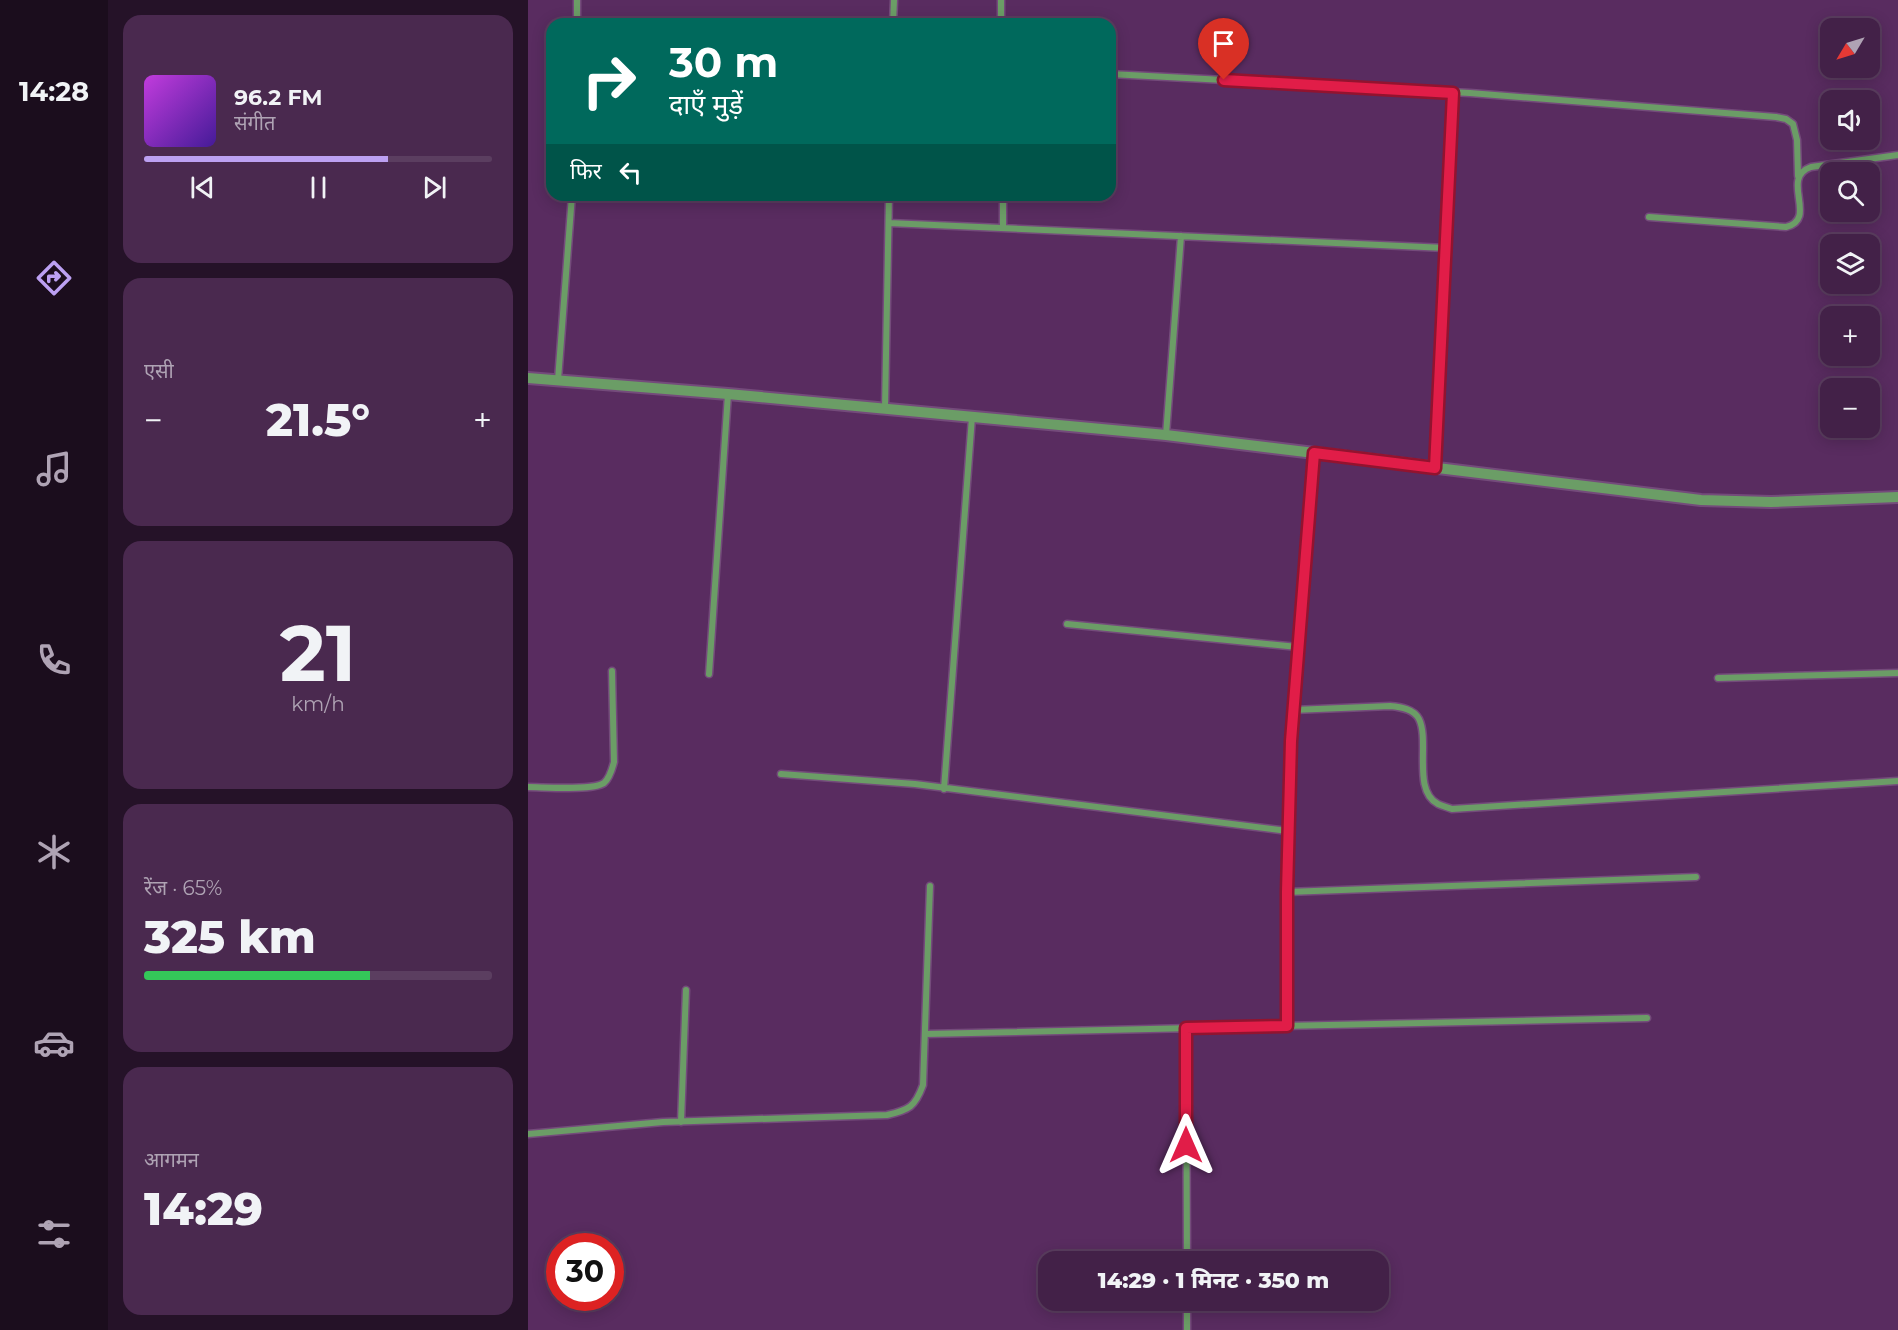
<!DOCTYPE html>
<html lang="hi">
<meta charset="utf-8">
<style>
body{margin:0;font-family:Montserrat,"Noto Sans Devanagari",sans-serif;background:#4a294f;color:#f1f3f6;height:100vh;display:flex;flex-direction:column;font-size:22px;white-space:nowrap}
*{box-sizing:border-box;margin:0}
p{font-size:20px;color:#afa3b4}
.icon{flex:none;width:33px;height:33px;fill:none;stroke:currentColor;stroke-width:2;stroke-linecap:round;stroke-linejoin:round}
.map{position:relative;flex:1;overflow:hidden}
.sheet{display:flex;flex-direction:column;gap:15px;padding:15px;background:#251228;width:420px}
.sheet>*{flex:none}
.top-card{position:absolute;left:18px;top:18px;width:570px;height:183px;border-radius:18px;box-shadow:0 3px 15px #0003,0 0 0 2px #5b3e60;background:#00695c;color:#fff;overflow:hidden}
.needle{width:39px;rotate:232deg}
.tools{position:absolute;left:1292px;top:18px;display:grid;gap:12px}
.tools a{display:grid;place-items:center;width:60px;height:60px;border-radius:12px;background:#432148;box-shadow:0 3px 15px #0003,0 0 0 2px #5b3e60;font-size:30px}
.speed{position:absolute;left:18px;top:1233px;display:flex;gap:12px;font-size:30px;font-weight:700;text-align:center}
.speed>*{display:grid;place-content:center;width:78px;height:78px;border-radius:50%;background:#432148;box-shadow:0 3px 15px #0003,0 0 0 2px #5b3e60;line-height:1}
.speed .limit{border:9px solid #d22;background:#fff;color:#111}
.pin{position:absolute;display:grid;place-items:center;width:51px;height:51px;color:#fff;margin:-62px -26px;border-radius:50% 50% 50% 0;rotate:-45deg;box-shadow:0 0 6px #0007}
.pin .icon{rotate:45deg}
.me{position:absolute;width:66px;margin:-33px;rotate:0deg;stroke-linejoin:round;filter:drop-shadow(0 0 4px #0008)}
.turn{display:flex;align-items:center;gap:21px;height:126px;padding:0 24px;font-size:27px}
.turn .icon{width:78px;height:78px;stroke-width:2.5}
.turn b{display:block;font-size:42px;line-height:51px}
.then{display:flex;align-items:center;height:57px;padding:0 24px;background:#0003;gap:12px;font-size:22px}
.big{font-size:45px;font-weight:800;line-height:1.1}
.sheet .tile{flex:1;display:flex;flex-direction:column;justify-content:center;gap:9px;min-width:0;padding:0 21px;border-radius:18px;background:#4a294f}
.sheet .dial{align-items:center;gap:0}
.dial b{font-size:78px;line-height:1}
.song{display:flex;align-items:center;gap:18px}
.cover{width:72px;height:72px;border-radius:9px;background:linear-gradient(135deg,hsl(290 70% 55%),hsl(260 70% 35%))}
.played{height:6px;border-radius:3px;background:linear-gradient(90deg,#bca0f2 70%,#5b3e60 70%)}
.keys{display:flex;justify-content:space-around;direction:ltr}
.heat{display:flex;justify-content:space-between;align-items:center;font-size:33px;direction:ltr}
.charge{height:9px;border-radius:4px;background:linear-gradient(90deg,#34c759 65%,#5b3e60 0)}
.trip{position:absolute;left:510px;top:1251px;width:351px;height:60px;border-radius:18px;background:#432148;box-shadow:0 3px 15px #0003,0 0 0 2px #5b3e60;font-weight:800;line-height:60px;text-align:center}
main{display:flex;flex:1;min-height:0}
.menu{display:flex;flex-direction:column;width:108px;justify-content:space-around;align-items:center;background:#1b0d1d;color:#afa3b4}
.menu .icon{width:42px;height:42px}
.menu .current{color:#bca0f2}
.menu b{font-size:27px;color:#f1f3f6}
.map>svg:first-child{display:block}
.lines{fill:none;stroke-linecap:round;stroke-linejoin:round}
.minor-casing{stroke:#744b7b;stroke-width:9}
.tertiary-casing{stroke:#744b7b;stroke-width:14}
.minor{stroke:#6b9d66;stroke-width:6}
.tertiary{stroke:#6b9d66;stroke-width:10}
.route-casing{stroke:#92132f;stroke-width:15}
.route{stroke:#e11d48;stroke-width:10}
</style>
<main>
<nav class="menu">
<b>14:28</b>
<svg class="icon current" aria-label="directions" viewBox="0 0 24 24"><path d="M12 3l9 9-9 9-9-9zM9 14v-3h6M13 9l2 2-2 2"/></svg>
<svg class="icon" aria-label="music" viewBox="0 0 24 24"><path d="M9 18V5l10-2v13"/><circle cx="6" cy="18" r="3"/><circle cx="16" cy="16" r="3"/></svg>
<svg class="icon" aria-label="phone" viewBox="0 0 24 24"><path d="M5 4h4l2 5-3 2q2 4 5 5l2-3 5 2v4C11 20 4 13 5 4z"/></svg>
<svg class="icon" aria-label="climate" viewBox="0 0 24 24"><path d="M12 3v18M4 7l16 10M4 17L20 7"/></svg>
<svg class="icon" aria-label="car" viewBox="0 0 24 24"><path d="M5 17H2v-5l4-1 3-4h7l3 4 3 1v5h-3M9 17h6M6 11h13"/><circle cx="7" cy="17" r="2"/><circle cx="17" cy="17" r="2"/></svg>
<svg class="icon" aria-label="filters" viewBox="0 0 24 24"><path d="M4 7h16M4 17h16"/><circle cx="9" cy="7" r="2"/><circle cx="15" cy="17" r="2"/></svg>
</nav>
<section class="sheet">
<div class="tile">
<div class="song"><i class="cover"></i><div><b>96.2 FM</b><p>संगीत</p></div></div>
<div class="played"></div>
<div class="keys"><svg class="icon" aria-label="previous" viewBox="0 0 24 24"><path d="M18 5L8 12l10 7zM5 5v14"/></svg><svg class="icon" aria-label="pause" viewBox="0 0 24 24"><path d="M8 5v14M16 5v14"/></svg><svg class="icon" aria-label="next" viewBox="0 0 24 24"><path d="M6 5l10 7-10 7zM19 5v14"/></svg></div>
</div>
<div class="tile"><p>एसी</p>
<div class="heat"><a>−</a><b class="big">21.5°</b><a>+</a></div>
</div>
<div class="tile dial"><b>21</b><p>km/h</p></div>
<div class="tile"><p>रेंज · 65%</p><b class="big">325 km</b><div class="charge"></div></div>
<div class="tile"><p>आगमन</p><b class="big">14:29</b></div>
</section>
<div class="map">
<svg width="1370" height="1330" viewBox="0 0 1370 1330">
<rect width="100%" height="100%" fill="#592c60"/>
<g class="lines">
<defs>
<path id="minor" d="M49 0V24
M473 0V24
M365 24 366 0
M582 74 942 93 1248 117 1258 119 1265 124 1269 140 1270 176
M475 195V228
M1121 217 1258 227C1291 219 1251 178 1283 167L1370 155
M361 223 918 248
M30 380 44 195
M357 408 361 195
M638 435 653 236
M907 468 925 93
M539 624 770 647
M181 674 200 394
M1190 678 1370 673
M765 710 862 706C873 707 886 709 891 719 902 741 884 791 910 804 914 806 919 807 924 809L1370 781
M253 774 387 784 760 831
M0 787C16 787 64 791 76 783 82 778 84 769 86 762L84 671
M416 789 444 417
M759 892 1168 877
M759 1026V892L763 741 786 453
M658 1028 659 1262
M397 1034 1119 1018
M153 1122 158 990
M0 1134 135 1122 359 1115C381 1110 387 1107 395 1085L402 886
M659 1300V1330"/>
<path id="tertiary" d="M0 378 200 394 638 435 1173 500 1243 502 1370 497"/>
</defs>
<!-- minor casing -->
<use href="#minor" class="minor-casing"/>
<!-- tertiary casing -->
<use href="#tertiary" class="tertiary-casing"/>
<!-- minor -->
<use href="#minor" class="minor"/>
<!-- tertiary -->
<use href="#tertiary" class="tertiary"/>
</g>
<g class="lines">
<defs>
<path id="route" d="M658 1145V1028L759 1026V892L763 741 786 453 907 468 925 93 696 80"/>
</defs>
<!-- route casing -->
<use href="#route" class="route-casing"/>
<!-- route -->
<use href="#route" class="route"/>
</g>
</svg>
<div class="tools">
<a><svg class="needle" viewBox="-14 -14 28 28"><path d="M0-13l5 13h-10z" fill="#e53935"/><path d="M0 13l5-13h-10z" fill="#afa3b4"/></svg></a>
<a><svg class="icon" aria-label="sound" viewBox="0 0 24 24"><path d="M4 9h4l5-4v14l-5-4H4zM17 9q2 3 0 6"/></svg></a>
<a><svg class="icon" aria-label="search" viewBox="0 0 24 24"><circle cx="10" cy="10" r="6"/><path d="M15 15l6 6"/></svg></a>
<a><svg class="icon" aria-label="layers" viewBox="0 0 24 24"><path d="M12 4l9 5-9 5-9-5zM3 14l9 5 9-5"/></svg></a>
<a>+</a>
<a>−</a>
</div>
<div class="speed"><div class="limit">30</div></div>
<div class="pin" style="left:696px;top:80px;background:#d93025"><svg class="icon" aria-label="arrive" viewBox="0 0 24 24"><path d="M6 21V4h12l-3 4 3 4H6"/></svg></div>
<svg class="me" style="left:658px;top:1145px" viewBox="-20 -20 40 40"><path d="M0-17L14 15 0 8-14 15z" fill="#e11d48" stroke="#fff" stroke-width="4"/></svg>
<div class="trip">14:29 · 1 मिनट · 350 m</div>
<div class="top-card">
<div class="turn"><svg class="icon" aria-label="right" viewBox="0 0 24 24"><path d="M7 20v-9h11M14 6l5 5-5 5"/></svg><div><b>30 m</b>दाएँ मुड़ें</div></div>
<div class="then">फिर<svg class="icon" aria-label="left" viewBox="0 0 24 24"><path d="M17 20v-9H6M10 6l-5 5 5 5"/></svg></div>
</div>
</div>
</main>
